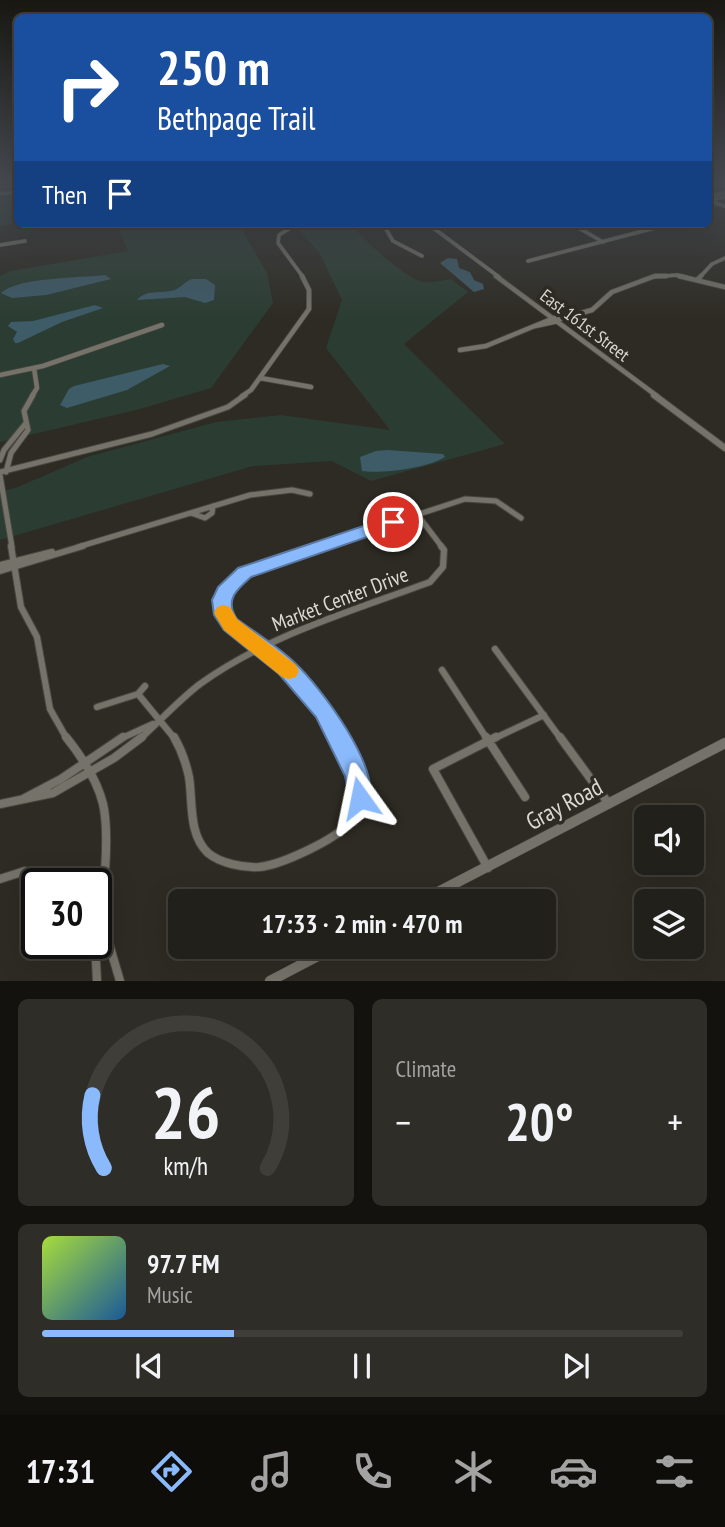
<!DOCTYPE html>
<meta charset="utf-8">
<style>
body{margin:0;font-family:"PT Sans Narrow",sans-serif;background:#2e2d27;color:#f1f3f6;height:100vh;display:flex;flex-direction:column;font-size:26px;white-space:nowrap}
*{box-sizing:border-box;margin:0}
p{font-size:23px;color:#a2a3a2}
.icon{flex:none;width:38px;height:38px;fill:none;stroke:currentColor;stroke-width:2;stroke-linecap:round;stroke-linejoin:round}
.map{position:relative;height:981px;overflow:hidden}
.sheet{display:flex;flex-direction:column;gap:18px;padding:18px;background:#13120e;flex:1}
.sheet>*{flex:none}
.top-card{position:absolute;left:14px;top:14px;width:698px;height:214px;border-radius:10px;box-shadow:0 7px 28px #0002,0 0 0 2px #3f3e39;background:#1a4fa0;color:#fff;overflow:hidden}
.tools{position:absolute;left:634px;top:805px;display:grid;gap:14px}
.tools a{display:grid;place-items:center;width:70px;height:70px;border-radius:10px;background:#22201a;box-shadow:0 7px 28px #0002,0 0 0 2px #3f3e39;font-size:35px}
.speed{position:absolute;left:21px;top:868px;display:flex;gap:14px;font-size:35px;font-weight:700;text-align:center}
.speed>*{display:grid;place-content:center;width:91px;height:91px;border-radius:50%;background:#22201a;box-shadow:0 7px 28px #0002,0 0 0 2px #3f3e39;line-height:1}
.speed .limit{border:4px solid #111;border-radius:10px;background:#fff;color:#111}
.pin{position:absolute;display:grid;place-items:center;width:60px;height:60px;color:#fff;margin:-30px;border:4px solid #fff;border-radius:50%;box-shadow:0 2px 7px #0007}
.me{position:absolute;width:77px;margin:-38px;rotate:348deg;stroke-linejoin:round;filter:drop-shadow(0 0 5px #0008)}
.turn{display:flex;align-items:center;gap:24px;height:147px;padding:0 28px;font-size:32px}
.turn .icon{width:91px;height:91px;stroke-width:2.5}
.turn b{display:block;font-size:49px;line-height:60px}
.then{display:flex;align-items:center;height:66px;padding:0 28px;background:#0003;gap:14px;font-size:26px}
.big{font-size:52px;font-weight:800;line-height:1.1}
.sheet .widget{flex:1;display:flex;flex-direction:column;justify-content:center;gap:10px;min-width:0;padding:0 24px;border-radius:10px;background:#2e2d27}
.sheet .dial{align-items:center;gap:0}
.dial svg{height:182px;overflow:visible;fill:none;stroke:#3f3e39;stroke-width:7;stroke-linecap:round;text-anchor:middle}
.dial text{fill:#f1f3f6;stroke:none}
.song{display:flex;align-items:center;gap:21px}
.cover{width:84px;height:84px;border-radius:10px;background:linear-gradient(135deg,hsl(80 70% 55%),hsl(210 70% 35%))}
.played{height:7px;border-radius:4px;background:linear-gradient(90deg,#8abafc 30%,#3f3e39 30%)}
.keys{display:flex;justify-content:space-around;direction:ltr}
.heat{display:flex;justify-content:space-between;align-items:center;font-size:38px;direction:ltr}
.sheet .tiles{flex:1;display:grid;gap:18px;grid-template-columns:1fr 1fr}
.widget:last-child{grid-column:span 2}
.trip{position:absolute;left:168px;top:889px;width:388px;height:70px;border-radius:10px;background:#22201a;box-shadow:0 7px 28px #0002,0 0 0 2px #3f3e39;font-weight:800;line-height:70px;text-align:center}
.dock{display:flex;height:112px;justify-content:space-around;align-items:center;background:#0e0d0a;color:#a2a3a2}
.dock .icon{width:49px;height:49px}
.dock .selected{color:#8abafc}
.dock b{font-size:32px;color:#f1f3f6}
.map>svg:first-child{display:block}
.green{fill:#2b3d32}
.water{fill:#3e5b68}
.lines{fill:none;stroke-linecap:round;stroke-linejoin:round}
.minor-far4-casing{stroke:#484640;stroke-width:4.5}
.minor-far3-casing{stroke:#484640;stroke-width:6}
.minor-far2-casing{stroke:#484640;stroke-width:7}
.minor-far1-casing{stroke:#484640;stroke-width:8}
.minor-casing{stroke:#484640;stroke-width:10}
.tertiary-far3-casing{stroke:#484640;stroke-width:4.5}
.tertiary-far2-casing{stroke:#484640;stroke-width:6}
.tertiary-far1-casing{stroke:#484640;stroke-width:8}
.tertiary-casing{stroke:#484640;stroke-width:11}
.minor-far4{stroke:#757369;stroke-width:3.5}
.minor-far3{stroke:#757369;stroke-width:4.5}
.minor-far2{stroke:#757369;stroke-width:5}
.minor-far1{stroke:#757369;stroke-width:6}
.minor{stroke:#757369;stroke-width:8}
.tertiary-far3{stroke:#757369;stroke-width:3.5}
.tertiary-far2{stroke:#757369;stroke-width:4.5}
.tertiary-far1{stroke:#757369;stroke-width:6}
.tertiary{stroke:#757369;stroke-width:10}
.route{fill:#8abafc;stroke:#5a79a4;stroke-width:2}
.slow{fill:#f59e0b}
.labels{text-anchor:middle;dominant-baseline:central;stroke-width:7;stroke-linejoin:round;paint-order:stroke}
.far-street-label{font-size:18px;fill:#dad9d4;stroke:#2d2b23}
.street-label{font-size:21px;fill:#dad9d4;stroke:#2d2b23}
.near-street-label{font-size:24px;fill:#dad9d4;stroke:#2d2b23}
</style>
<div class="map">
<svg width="725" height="981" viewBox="0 0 725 981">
<rect width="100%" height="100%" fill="#2d2b23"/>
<!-- green -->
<path class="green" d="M17 194V223L0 226V197Z
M116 224H258L241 228 267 273 273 303 211 388 140 409 0 442V276L11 271 128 251Z
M311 224 352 225C362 239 407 280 424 282 432 283 443 280 451 279L468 292 404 344 505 444 371 481 332 461 253 466 0 540V492L18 487 87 457 216 422 281 415 390 430 326 348 342 300 319 252 296 227Z"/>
<!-- water -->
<path class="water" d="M448 258 457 259 459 268 470 272 474 280 483 284 484 289 474 292 440 263Z
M105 275 111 279 46 295 12 298 1 293C18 277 80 278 105 275Z
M192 279H206L215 285 214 300 205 303 185 297 137 300C147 288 164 295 177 289 182 286 186 281 192 279Z
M95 305 103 308 62 322 18 343H15L13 339 17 332 8 326 11 322 33 321Z
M163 364 170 366 127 390 67 408 60 405 69 389 74 386Z
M388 450 443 454 445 457C427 468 383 474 362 471L360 457 376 451Z"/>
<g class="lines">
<defs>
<path id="minor-far4" d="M709 196 725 193
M709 200 725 197
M709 201 725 206
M297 224 279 235 278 243 303 277
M362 224H401
M383 224 393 241 422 256
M572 224 603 242
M0 245 25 241
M528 261 670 224
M652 277 677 275 686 277
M700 277 712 264 725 258"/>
<path id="minor-far3" d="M679 276 725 287
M697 280 701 276
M556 320 592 310 612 292 655 276H666
M535 326 558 321
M460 350 486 346 554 318
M0 375 43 366 162 325
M260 378 311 387
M32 396 37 388 34 368
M242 396 251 390 309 309V290L302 276"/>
<path id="minor-far2" d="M0 460 4 450 26 423
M0 472 152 434 228 407 245 395
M6 472 11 453 28 430 24 411 33 395
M0 475 12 547
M191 513 205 518 212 513 213 506
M417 514 442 547
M78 547 250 495 292 490 310 494
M319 547 465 499 496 501 521 518"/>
<path id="minor-far1" d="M11 546 21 607 37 637 50 709 67 739
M324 546C294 556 219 568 222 610 233 639 265 649 287 669 308 689 327 713 341 739
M0 565 52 552
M0 571 83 546
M495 649 561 739
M442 670 487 739
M138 694 145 686
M97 707 138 694 175 739
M120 739 153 724
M140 739C160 721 179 700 200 684 268 635 352 611 430 582L443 567 444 550 441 546
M493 739 544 715"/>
<path id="minor" d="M66 737C82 757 97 779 103 804 110 834 104 905 96 935
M174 737C181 749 186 763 189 777 193 802 188 834 208 853 220 863 243 868 259 867 281 865 335 840 349 823 352 819 356 808 358 803 363 781 350 756 340 737
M486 737 525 797
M560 737 609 804
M23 799 61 779 123 737
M0 804 53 793 114 758 142 737
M488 868 433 769 496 737
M0 879 25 871
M101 917 120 981
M95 943 97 981"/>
<path id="tertiary-far3" d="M0 194 18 192
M428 224 499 277"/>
<path id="tertiary-far2" d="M496 276 657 396"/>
<path id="tertiary-far1" d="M654 395 725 448"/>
<path id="tertiary" d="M421 901 725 743
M270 981 335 947"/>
</defs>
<!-- minor-far4 casing -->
<use href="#minor-far4" class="minor-far4-casing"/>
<!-- minor-far3 casing -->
<use href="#minor-far3" class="minor-far3-casing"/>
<!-- minor-far2 casing -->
<use href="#minor-far2" class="minor-far2-casing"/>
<!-- minor-far1 casing -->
<use href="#minor-far1" class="minor-far1-casing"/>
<!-- minor casing -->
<use href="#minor" class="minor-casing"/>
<!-- tertiary-far3 casing -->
<use href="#tertiary-far3" class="tertiary-far3-casing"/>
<!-- tertiary-far2 casing -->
<use href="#tertiary-far2" class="tertiary-far2-casing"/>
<!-- tertiary-far1 casing -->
<use href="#tertiary-far1" class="tertiary-far1-casing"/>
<!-- tertiary casing -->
<use href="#tertiary" class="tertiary-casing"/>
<!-- minor-far4 -->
<use href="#minor-far4" class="minor-far4"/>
<!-- minor-far3 -->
<use href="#minor-far3" class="minor-far3"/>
<!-- minor-far2 -->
<use href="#minor-far2" class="minor-far2"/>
<!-- minor-far1 -->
<use href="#minor-far1" class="minor-far1"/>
<!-- minor -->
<use href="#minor" class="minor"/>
<!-- tertiary-far3 -->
<use href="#tertiary-far3" class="tertiary-far3"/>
<!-- tertiary-far2 -->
<use href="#tertiary-far2" class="tertiary-far2"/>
<!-- tertiary-far1 -->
<use href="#tertiary-far1" class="tertiary-far1"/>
<!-- tertiary -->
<use href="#tertiary" class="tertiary"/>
</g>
<!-- sky -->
<linearGradient id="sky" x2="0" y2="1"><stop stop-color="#191813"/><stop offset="0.57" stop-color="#464a50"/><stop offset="1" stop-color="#464a50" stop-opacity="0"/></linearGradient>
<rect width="725" height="320" fill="url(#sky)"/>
<!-- route -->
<path class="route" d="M393 516 402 522 399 526 251 577C237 589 224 600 237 619 256 633 277 646 294 662 320 686 384 770 368 806L360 809 351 806 345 776 316 717 279 674 224 630 214 615 212 600 218 587 238 568Z"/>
<!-- slow -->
<path class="slow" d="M223 605 230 607 237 619 296 665 299 671 296 677 289 679 282 677 224 630 214 613 217 607Z"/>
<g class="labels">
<!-- far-street labels -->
<g class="far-street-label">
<text transform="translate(585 325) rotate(37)">East 161st Street</text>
</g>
<!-- street labels -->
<g class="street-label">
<text transform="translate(340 599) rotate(-21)">Market Center Drive</text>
</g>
<!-- near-street labels -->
<g class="near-street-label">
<text transform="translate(564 804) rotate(-28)">Gray Road</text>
</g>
</g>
</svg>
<div class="tools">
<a><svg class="icon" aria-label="sound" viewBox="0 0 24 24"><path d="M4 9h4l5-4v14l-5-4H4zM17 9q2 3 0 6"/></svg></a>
<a><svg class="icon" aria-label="layers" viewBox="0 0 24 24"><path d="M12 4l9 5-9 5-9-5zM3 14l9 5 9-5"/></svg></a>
</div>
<div class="speed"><div class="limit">30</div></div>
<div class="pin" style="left:393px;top:522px;background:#d93025"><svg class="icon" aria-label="arrive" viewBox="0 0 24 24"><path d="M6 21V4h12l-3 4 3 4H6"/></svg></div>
<svg class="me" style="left:360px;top:798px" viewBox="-20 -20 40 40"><path d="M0-17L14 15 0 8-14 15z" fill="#8abafc" stroke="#fff" stroke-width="4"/></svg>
<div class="trip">17:33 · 2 min · 470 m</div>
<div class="top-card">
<div class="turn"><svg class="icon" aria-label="right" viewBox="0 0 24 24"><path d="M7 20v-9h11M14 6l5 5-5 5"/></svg><div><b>250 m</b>Bethpage Trail</div></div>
<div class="then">Then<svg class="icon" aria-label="arrive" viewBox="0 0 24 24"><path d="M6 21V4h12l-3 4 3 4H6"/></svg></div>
</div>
</div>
<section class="sheet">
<div class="tiles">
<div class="widget dial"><svg viewBox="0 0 100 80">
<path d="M14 69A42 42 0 1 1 86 69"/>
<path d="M14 69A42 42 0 0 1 9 37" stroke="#8abafc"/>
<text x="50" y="56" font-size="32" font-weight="700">26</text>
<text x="50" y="72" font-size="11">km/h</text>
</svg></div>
<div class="widget"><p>Climate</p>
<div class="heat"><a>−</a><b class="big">20°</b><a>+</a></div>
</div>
<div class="widget">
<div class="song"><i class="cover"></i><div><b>97.7 FM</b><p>Music</p></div></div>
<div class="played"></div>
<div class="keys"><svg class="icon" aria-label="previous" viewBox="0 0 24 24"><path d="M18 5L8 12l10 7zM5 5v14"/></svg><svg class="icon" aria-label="pause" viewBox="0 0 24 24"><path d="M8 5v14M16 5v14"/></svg><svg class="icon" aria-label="next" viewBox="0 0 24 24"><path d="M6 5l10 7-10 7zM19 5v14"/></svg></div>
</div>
</div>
</section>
<nav class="dock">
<b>17:31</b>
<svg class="icon selected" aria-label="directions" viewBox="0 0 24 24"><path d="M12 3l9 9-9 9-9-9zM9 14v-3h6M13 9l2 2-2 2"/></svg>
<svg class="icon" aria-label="music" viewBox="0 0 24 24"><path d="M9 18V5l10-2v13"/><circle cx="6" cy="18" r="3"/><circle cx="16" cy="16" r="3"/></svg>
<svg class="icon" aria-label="phone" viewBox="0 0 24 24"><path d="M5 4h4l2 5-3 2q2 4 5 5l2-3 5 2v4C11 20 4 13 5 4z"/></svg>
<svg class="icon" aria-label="climate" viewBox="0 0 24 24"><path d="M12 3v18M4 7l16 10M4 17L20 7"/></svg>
<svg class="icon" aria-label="car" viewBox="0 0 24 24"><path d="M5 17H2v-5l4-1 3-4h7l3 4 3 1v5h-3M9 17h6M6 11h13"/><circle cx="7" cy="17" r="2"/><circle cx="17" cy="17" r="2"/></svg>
<svg class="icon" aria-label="filters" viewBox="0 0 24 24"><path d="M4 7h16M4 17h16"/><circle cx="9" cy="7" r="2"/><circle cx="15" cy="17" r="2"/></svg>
</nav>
